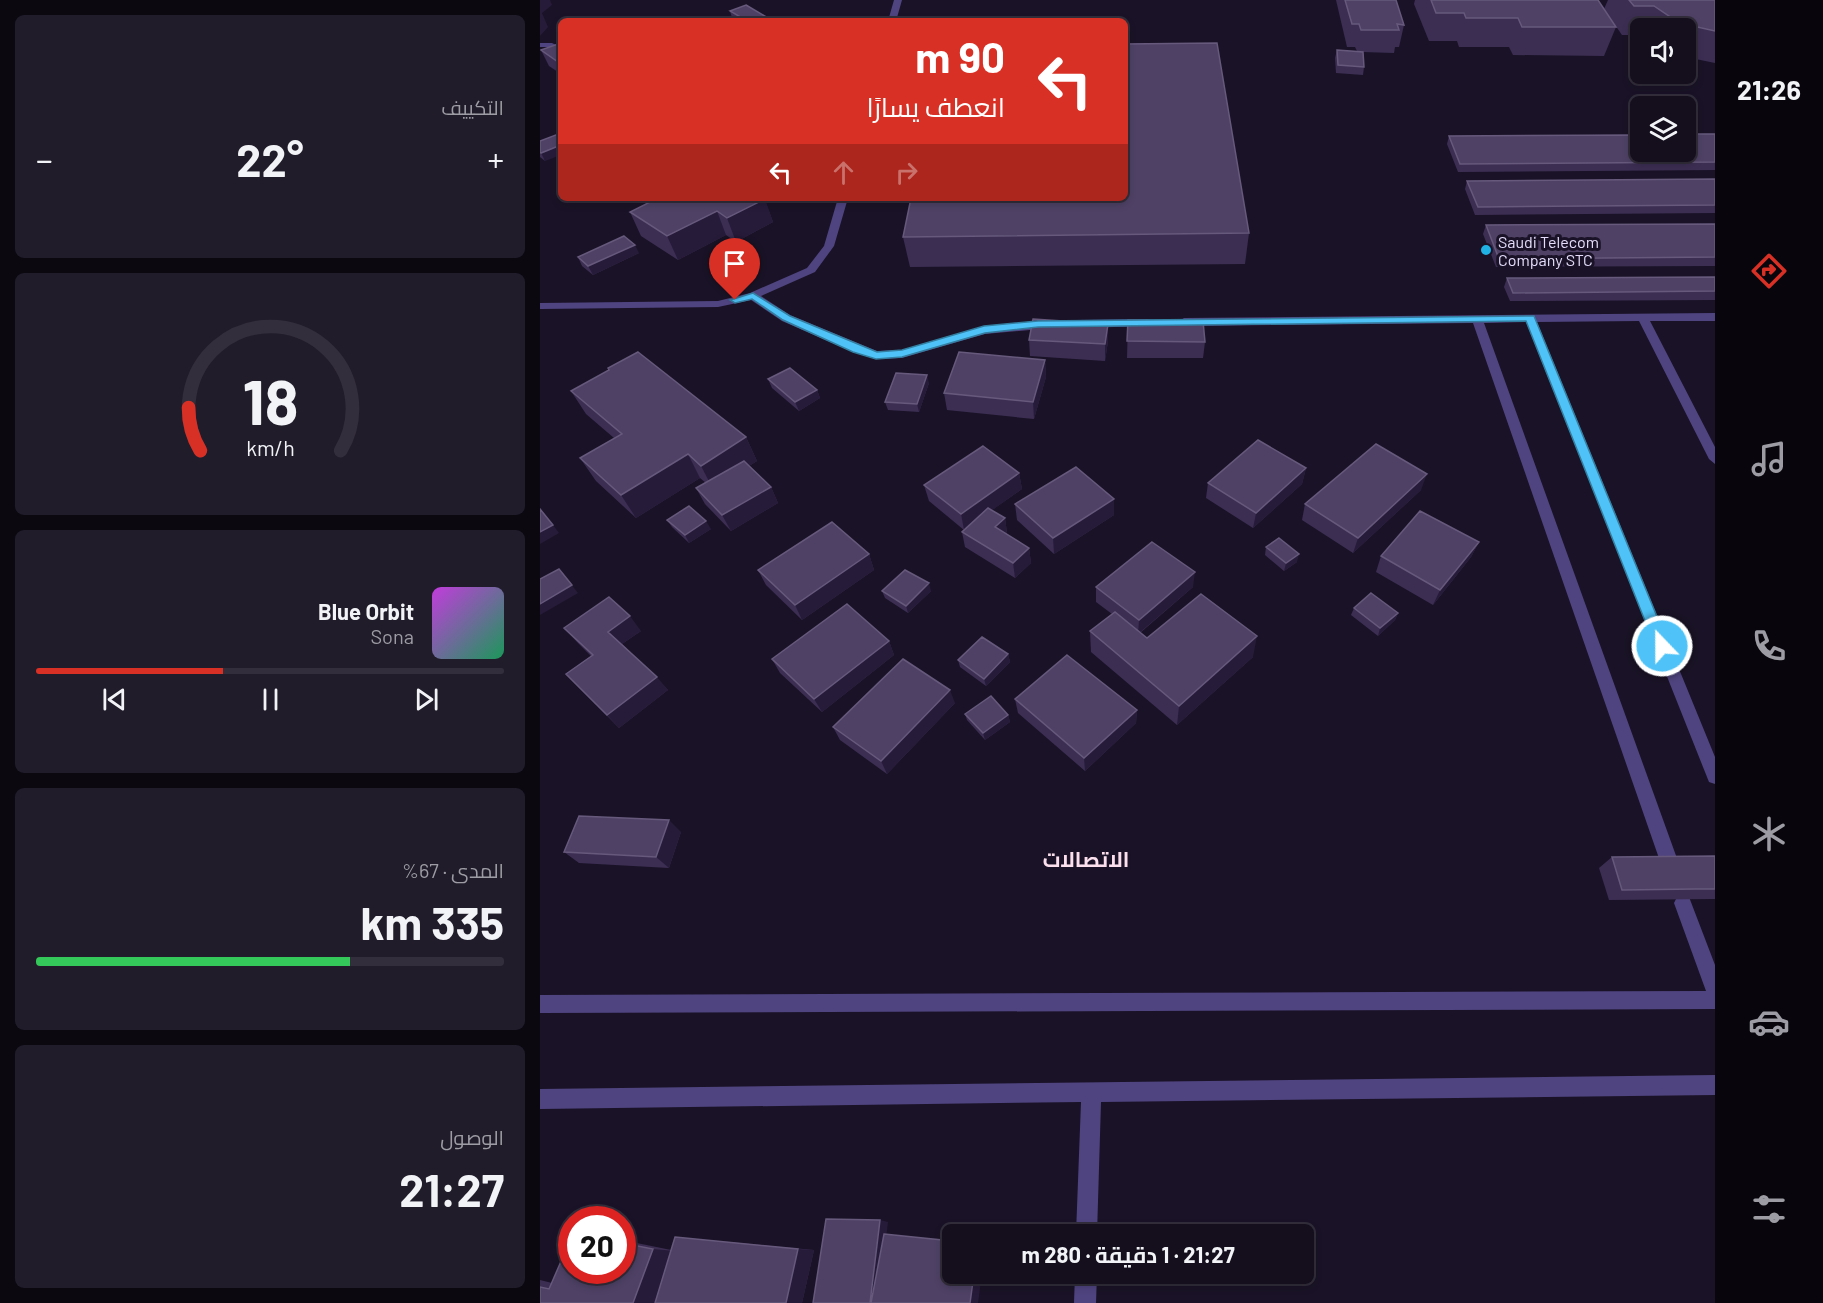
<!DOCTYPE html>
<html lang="ar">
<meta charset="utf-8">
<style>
body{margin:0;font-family:Barlow,Cairo,sans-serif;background:#211c2a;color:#f1f3f6;direction:rtl;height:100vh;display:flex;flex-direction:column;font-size:22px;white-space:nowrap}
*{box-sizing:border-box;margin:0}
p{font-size:20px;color:#9d9ca4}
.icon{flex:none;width:33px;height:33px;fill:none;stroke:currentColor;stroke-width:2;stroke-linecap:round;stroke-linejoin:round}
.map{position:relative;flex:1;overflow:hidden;direction:ltr}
.drawer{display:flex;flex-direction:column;gap:15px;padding:15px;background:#0b0810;width:540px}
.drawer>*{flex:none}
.guide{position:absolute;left:18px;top:18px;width:570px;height:183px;border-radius:9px;box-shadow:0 3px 9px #0003,0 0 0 2px #332e3b;direction:rtl;background:#d93025;color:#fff;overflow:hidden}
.tools{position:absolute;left:1090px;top:18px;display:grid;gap:12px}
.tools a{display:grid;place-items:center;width:66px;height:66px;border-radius:9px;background:#140e1d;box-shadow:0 3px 9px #0003,0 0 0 2px #332e3b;font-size:30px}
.speed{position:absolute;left:18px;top:1206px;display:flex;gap:12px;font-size:30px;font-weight:700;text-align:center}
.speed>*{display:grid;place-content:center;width:78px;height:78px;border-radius:50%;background:#140e1d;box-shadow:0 3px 9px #0003,0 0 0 2px #332e3b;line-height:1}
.speed .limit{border:9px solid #d22;background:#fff;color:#111}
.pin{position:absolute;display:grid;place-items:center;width:51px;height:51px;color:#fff;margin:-62px -26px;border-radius:50% 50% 50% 0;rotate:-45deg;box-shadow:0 0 6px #0007}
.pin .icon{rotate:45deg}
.me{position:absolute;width:66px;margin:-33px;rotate:338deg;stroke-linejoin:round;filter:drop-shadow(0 0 4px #0008)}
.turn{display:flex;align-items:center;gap:21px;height:126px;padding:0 24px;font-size:27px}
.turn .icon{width:78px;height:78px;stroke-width:2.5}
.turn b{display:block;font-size:42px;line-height:51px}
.lanes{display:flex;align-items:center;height:57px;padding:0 24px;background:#0003;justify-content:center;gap:30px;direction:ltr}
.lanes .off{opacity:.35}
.big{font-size:45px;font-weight:700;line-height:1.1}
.drawer .widget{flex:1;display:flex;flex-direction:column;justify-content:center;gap:9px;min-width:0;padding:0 21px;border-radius:9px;background:#211c2a}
.drawer .dial{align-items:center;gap:0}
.dial svg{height:156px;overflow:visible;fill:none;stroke:#332e3b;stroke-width:7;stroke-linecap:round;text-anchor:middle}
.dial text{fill:#f1f3f6;stroke:none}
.song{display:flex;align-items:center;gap:18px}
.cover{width:72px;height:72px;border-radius:9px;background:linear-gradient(135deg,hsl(290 70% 55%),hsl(150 70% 35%))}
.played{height:6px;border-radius:3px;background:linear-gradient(90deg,#d93025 40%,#332e3b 40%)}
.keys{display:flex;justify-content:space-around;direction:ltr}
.heat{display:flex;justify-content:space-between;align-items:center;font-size:33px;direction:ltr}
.charge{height:9px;border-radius:4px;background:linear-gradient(90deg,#34c759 67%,#332e3b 0)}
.trip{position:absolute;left:402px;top:1224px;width:372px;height:60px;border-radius:9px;background:#140e1d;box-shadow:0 3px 9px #0003,0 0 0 2px #332e3b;font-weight:700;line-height:60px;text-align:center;direction:rtl}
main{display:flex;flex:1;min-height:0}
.menu{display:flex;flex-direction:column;width:108px;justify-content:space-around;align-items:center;background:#08060c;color:#9d9ca4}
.menu .icon{width:42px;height:42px}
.menu .on{color:#d93025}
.menu b{font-size:27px;color:#f1f3f6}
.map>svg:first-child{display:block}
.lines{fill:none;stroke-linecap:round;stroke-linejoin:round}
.minor{fill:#504480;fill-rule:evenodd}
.wall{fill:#3c2e53}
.shaded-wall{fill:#271b3a}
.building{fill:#4e4165;stroke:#66597c;stroke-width:1.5}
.route{fill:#4fc3f7;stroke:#337fa1;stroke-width:1.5}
.poi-dot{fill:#20b2e4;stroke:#1a1327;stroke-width:2}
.labels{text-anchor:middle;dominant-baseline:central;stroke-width:6;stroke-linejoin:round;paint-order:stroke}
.far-poi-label{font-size:16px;fill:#e5ddfb;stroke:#1a1327;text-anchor:start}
.neighbourhood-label{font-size:21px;font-weight:bold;fill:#fbdfed;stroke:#1a1327}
</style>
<main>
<nav class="menu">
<b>21:26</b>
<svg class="icon on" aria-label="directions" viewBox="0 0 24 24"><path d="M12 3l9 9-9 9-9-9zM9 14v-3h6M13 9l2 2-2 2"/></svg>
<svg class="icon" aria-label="music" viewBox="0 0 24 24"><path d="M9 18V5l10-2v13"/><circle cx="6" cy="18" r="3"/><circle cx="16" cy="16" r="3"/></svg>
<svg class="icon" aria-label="phone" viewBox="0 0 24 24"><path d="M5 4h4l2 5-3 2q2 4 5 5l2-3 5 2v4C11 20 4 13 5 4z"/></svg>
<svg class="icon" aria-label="climate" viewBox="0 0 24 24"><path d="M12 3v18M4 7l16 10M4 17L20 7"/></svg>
<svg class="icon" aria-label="car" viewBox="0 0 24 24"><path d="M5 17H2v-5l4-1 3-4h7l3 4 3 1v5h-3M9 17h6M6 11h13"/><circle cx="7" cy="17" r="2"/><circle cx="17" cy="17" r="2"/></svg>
<svg class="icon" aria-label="filters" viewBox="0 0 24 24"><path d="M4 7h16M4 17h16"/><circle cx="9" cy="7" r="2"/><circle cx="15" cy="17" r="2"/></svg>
</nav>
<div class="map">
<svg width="1175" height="1303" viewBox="0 0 1175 1303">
<rect width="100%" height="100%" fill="#1a1327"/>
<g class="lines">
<!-- minor -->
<path class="minor" d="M354 0H362L356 21H348Z
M161 16 169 21H160L157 18Z
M0 43H12L16 45 12 47H0Z
M298 198H308L294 246 275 272 221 296 250 315 337 351 362 350 444 326 512 320 518 324 512 328 445 334 362 358 336 359 313 352 242 321 211 300 178 307 0 309V303L178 301 210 293 267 268 284 246Z
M1175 313V321H1110L1175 447V464L1169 459 1099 321 997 322 1175 757V784L1169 782 1167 777 986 322 944 323 1139 864 1136 870 1130 872 1124 870 1121 864 933 323 644 326 638 322 644 318Z
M608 319 614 323 612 326 536 328 530 324 536 320Z
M1143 894 1149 897 1175 965V1009L0 1013V995L1166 991 1134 903 1137 897Z
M1175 1075V1095L561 1102 557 1234H536L541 1102 0 1109V1089Z
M535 1274H557L556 1303H534Z"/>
</g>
<!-- wall -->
<path class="wall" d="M796 0H856L864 25 859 47H855L854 53 823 52 824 67 823 75 796 73 795 58 797 50 817 51 815 47H807Z
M875 0H1058L1076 27 1064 56 973 55 969 47H919L917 41H889L874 4Z
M1068 0H1175V63L1146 57V28H1101V35H1082L1064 9Z
M190 11 233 21H193Z
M21 43V74L9 66 1 50Z
M1175 134V170L918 172 907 144 909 136Z
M0 141 5 161 0 157Z
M1175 179V213L935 215 925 189 927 181Z
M103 198H224L233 222 196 242 186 235 138 260 101 236 90 212 106 204Z
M1175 224V266L956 267 943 234 946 225Z
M709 233 705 264 370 267 363 237Z
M99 253 53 275 42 266 38 257Z
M1175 277V300L970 301 964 287 967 278Z
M588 320 665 342 663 358H587Z
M489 340 568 341 565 361 490 356Z
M505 360 506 377 494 419 407 410 404 393Z
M68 368 206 437 217 461 209 466 231 487 238 503 191 531 165 504 156 488 166 483 160 478 96 518 56 481 40 458 74 438 46 414 31 391 69 370Z
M228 379 277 390 280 398 259 411 232 388Z
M389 383 379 412 348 410 345 402Z
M766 468 762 484 713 528 666 498 668 483Z
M479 473 482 489 452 510 465 518 467 533 466 534 489 548 491 563 475 578 425 547 422 532 424 530 389 501 384 485Z
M881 490 813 553 762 520 765 504Z
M475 504 574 515 514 554 477 520Z
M127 520 171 529 149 543 132 527Z
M939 542 931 557 893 605 836 572 841 556Z
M726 547 757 562 744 571 725 555Z
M329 554 334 570 262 620 226 585 218 570Z
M556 587H653L600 633 607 638 713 657 637 725 551 652 550 631 572 614 556 602Z
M342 591H391L368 613 345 598Z
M814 608 858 613 855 620 838 636 811 615Z
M24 628 101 631 82 644 128 690 79 728 26 674 51 656 37 642Z
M349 641 354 655 282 712 240 673 232 659Z
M468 654 470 662 446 686 420 667 418 660Z
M475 699 597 710 596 723 545 771 478 713Z
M415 703 347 774 300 740 293 727Z
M425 714 468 715 470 722 445 740 427 720Z
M141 832 129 868 39 863 24 852Z
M1175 856V899L1069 900 1059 868 1072 857Z
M135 1237 274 1250 262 1303H0V1280L12 1283 82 1270V1240L131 1250Z"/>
<!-- shaded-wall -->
<path class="shaded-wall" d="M0 0H10L12 5 2 13 8 27 0 36Z
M21 145V155L5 161 1 153Z
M225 199 233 222 196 242 187 218Z
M177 211 186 235 138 260 127 236Z
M95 245 99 253 53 275 48 266Z
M568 324V341L565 361V344Z
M505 360 506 377 494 419 493 402Z
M387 375 389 383 379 412 377 404Z
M277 390 280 398 259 411 255 402Z
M206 437 217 461 173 489 161 466Z
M148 454 160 478 96 518 81 495Z
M766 468 762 484 713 528 716 513Z
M479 473 482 489 424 530 421 514Z
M887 474 881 490 813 553 818 538Z
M231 487 238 503 191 531 182 515Z
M574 499V515L514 554 513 538Z
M465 518 467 533 457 542 455 527Z
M166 521 171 529 149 543 145 535Z
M13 525 19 533 0 544V532Z
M939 542 931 557 893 605 900 590Z
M489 548 491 563 475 578 473 563Z
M329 554 334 570 262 620 255 605Z
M759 554 757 562 744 571 746 563Z
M19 569 38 593 0 615V604Z
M655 572 653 587 598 634 599 620Z
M389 583 391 591 368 613 366 606Z
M858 613 855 620 838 636 840 628Z
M90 616 101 631 79 646 68 632Z
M717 636 713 657 637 725 639 706Z
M349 641 354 655 282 712 274 699Z
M468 654 470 662 446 686 444 679Z
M117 677 128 690 79 728 67 715Z
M410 690 415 703 347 774 341 761Z
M597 710 596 723 545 771 544 758Z
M468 715 470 722 445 740 443 733Z
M129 820 141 832 129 868 116 857Z
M340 1220 348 1222 338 1303H330Z
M113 1249 135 1251 116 1303H93Z
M258 1249 274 1250 262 1303H246Z
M434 1274H442L438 1303H430Z"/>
<!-- building -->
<path class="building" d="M805 0H856L864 25 857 24 859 30H821L819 24H812Z
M891 0H1058L1076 27H982L978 18H926L924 13H896Z
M1089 0H1175V31L1153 26 1132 18 1114 6H1094Z
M206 5 233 21H207L190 11Z
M21 43V64L1 50Z
M677 43 709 233 363 237 371 198H585V44Z
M797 50 823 52 824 67 798 65Z
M21 133V145L1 153 0 152V141Z
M1146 134H1175V162L920 164 909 136 1101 135V152H1146Z
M1175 179V205L938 207 927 181Z
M118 198H224L225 199 187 218 177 211 127 236 90 212Z
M1175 224V257L959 259 946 225Z
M84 236 95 245 48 266 38 257Z
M1175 277V291L973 293 967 278Z
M493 319 568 324 565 344 489 340Z
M588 320 663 321 665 342 587 341Z
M98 352 206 437 161 466 148 454 81 495 40 458 82 434 31 391 69 370 68 368Z
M419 352 505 360 493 402 404 393Z
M250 368 277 390 255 402 228 379Z
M356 373 387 375 377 404 345 402Z
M718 440 766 468 716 513 668 483Z
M836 444 887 474 818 538 765 504Z
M443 446 479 473 421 514 384 485Z
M204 461 231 487 182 515 156 488Z
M536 467 574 499 513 538 475 504Z
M149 506 166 521 145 535 127 520Z
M448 508 465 518 455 527 489 548 473 563 422 532Z
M0 509 13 525 0 532Z
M880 511 939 542 900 590 841 556Z
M292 522 329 554 255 605 218 570Z
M739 538 759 554 746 563 726 547Z
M612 542 655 572 599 620 556 587Z
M19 569 32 585 0 604V579Z
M365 570 389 583 366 606 342 591Z
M831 593 858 613 840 628 814 608Z
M661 594 717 636 639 706 550 631 575 612 607 638Z
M69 597 90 616 68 632 117 677 67 715 26 674 53 655 24 628Z
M307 604 349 641 274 699 232 659Z
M442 637 468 654 444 679 418 660Z
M527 655 597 710 544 758 475 699Z
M363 659 410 690 341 761 293 727Z
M451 696 468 715 443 733 425 714Z
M39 816 129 820 116 857 24 852Z
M1175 856V889H1155L1082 890 1072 857Z
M286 1219 340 1220 330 1303H273Z
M344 1234 412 1241V1274H434L430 1303H331Z
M32 1236V1270H82V1243L113 1249 93 1303H0V1287L9 1289Z
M135 1237 258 1249 246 1303H115Z"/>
<!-- route -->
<path class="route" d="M213 293 250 316 337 352 362 350 444 326 498 321 994 316 1129 646 1122 651 1115 646 986 321 498 327 445 333 362 357 336 359 313 352 243 320 212 299 195 303 190 300Z"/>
<!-- markers -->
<circle class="poi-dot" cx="946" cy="250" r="6"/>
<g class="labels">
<!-- far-poi labels -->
<g class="far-poi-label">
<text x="958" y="241">Saudi Telecom<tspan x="958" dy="18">Company STC</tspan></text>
</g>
<!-- neighbourhood labels -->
<g class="neighbourhood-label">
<text x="546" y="858">الاتصالات</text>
</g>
</g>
</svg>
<div class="tools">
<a><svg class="icon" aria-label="sound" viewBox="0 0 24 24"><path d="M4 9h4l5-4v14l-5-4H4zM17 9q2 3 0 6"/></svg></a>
<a><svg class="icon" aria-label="layers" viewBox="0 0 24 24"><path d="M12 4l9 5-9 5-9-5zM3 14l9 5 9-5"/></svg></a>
</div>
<div class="speed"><div class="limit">20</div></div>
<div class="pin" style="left:195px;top:300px;background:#d93025"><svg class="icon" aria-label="arrive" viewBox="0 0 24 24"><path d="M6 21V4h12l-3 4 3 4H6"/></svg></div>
<svg class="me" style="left:1122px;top:646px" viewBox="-20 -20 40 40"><circle r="17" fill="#4fc3f7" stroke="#fff" stroke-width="3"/><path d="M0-11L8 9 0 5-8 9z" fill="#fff"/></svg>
<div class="trip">21:27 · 1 دقيقة · 280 m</div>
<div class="guide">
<div class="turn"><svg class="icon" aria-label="left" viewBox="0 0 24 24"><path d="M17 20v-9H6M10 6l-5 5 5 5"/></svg><div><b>90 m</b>انعطف يسارًا</div></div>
<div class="lanes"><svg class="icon" aria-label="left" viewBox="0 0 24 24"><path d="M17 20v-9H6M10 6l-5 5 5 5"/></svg><svg class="icon off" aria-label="ahead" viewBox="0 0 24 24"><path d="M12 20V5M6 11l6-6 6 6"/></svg><svg class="icon off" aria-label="right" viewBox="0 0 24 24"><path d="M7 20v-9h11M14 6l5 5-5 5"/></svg></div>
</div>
</div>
<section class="drawer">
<div class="widget"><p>التكييف</p>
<div class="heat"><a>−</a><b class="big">22°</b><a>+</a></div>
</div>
<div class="widget dial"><svg viewBox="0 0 100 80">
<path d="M14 69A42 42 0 1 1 86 69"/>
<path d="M14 69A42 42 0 0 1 8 47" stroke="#d93025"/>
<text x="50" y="56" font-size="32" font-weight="700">18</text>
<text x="50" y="72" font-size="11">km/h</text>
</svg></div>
<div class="widget">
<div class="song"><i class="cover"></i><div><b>Blue Orbit</b><p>Sona</p></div></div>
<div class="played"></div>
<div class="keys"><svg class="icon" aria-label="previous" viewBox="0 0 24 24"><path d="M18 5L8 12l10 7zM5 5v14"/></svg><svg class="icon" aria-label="pause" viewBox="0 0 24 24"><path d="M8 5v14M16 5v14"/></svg><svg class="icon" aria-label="next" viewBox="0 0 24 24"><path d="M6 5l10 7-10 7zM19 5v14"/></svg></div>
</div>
<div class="widget"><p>المدى · 67%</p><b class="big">335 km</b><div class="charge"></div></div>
<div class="widget"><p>الوصول</p><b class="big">21:27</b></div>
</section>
</main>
